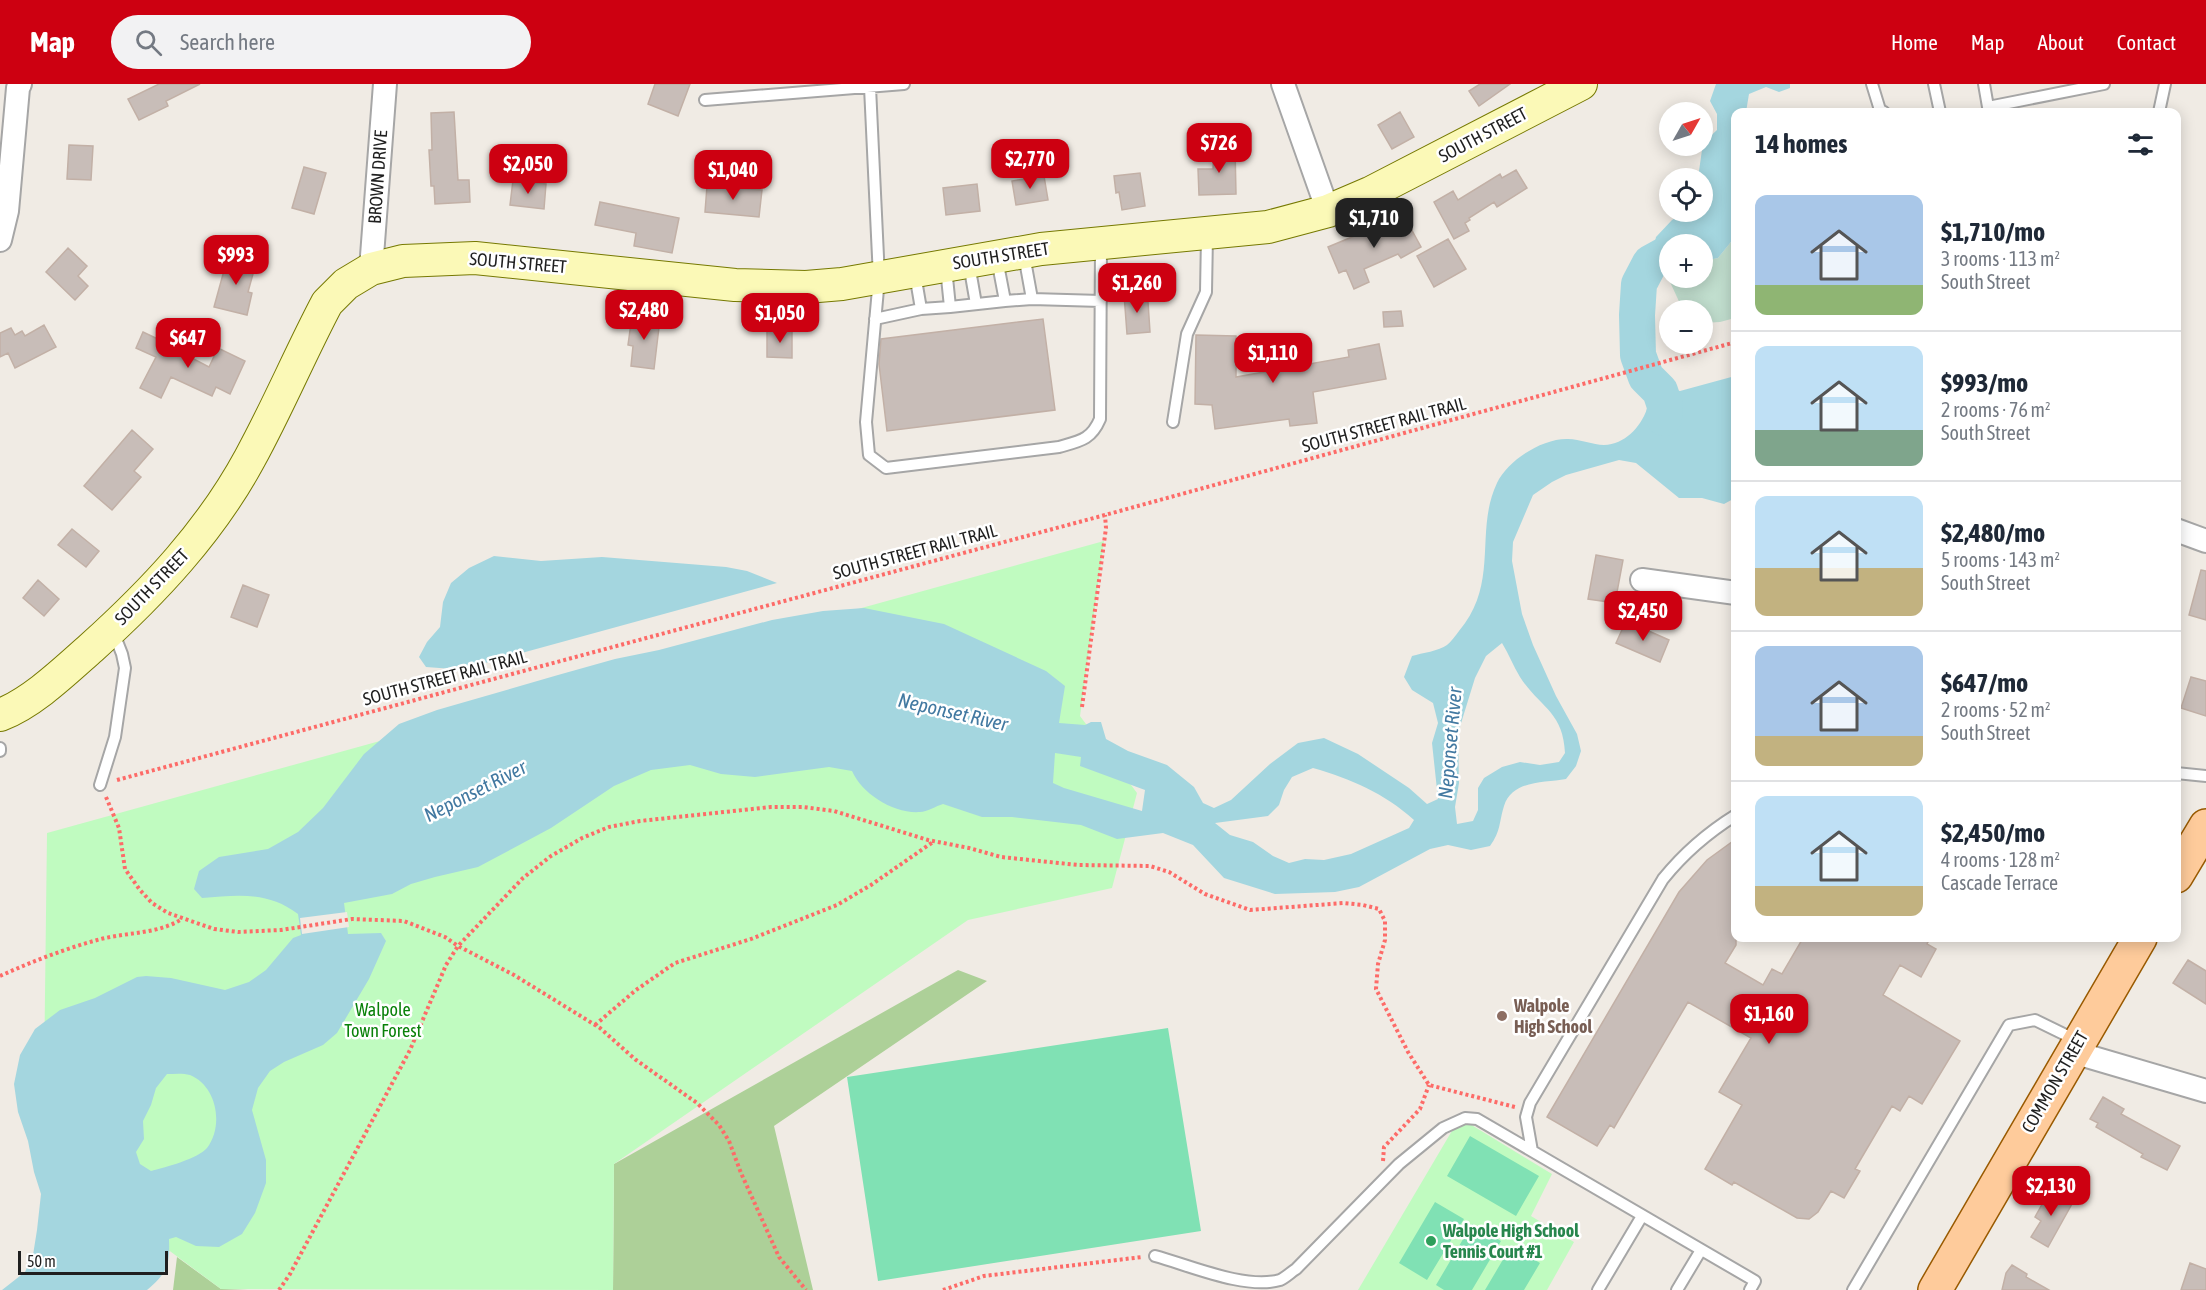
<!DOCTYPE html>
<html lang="en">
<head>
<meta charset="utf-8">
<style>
  body { margin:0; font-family:"Asap Condensed",sans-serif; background:#f2f2f3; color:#1f2937; height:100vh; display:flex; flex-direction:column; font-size:22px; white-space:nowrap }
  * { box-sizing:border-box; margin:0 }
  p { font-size:20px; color:#747a83 }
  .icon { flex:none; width:33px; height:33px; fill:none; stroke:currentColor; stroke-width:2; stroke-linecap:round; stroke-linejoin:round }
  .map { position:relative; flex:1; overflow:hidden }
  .sheet { position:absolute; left:1731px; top:24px; width:450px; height:834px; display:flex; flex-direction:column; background:#fff; border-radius:12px; box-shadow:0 3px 15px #0003 }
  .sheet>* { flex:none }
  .needle { width:39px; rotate:51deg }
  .controls { position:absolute; left:1659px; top:18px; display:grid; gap:12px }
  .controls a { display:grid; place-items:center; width:54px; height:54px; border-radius:50%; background:#fff; box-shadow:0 3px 15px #0003; font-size:30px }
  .scale { position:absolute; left:18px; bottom:15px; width:150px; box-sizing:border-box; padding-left:6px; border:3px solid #1f1f1f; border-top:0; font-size:16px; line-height:21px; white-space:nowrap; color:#1f1f1f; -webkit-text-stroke:4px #fff; paint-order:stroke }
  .price { position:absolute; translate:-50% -51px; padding:0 14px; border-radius:12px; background:#cd0011; color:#fff; font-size:20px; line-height:39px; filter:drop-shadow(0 2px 3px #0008) }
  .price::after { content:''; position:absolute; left:50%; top:36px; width:18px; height:14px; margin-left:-9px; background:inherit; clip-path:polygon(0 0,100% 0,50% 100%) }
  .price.selected { background:#222; color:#fff }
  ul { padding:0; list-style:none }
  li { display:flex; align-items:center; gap:18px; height:150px; padding:0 24px }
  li+li { border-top:2px solid #e0e1e3 }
  li span { display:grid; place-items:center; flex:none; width:168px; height:120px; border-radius:12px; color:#555 }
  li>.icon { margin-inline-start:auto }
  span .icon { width:72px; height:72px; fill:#fffc; stroke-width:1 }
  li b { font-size:26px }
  h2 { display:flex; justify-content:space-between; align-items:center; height:72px; padding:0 24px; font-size:26px }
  header { display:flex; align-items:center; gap:36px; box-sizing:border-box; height:84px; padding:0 30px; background:#cd0011; color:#fff }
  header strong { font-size:28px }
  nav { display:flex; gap:33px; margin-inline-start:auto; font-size:21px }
  .search { width:420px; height:54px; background:#f2f2f3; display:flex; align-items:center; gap:15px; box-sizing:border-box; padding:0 21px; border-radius:33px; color:#747a83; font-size:22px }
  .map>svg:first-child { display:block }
  .forest { fill:#add098 }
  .wetland { fill:#c1dece }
  .park { fill:#c0fbc0 }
  .pitch { fill:#80e1b4 }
  .water { fill:#a4d6df; fill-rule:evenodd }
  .pier { fill:#f0ebe4 }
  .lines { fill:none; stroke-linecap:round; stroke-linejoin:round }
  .river { stroke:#a4d6df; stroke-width:36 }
  .building { fill:#c8bdb8; stroke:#c2b0a6; stroke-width:1.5 }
  .lane-casing { stroke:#a6a6a6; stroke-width:14 }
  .street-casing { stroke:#a6a6a6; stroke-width:26 }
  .secondary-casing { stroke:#767902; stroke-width:34 }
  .primary-casing { stroke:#995a00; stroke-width:36 }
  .path { stroke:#fd6b68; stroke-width:4; stroke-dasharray:3 3; stroke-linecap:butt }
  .lane { stroke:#fff; stroke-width:10 }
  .street { stroke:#fff; stroke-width:22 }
  .secondary { stroke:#fbf9b7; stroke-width:32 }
  .primary { stroke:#fecb9b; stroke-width:33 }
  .education-dot { fill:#8d6e63; stroke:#fff; stroke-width:2 }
  .leisure-dot { fill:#2e9e5b; stroke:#fff; stroke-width:2 }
  .labels { text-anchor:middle; stroke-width:5; stroke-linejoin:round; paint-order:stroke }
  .street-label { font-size:18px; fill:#1f1f1f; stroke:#fff }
  .education-label { font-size:18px; font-weight:bold; fill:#785e54; stroke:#fff; text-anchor:start }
  .park-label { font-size:18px; fill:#098109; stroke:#fff }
  .leisure-label { font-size:18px; font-weight:bold; fill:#27864d; stroke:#fff; text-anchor:start }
  .water-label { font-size:20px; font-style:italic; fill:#4279a1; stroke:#fff }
</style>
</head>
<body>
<header>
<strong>Map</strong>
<div class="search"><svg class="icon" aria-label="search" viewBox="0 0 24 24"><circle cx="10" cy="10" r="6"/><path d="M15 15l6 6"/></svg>Search here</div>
<nav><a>Home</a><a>Map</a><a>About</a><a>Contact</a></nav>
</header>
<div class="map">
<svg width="2206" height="1206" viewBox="0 0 2206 1206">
  <rect width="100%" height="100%" fill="#f0ebe4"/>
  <path class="forest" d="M958,886L987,897L774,1042L813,1206H613L614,1080Z
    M177,1173L221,1205L248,1206H173Z"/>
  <path class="wetland" d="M1735,153V234L1720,238L1703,239L1702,226H1683L1670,198L1650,179H1669L1670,194H1702L1703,177L1718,174Z"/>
  <path class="park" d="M1104,457L1080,632L1137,709L1112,804L968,836L614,1080L613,1206L221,1205L43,1073L47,749Z
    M1465,1037L1552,1090L1531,1132L1574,1158L1547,1206H1358L1456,1040Z"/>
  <path class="pitch" d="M1168,944L1201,1147L878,1197L847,993Z
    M1470,1052L1539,1092L1516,1132L1447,1092Z
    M1435,1118L1464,1135L1427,1196L1399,1179Z
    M1472,1140L1501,1157L1472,1206H1444L1436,1201Z
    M1511,1162L1540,1179L1524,1206H1485Z"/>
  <path class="water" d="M1716,0H1790V4L1779,8L1766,3L1749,10L1746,28H1736L1735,153L1718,174L1703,177L1702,160H1670L1669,179H1650L1656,153L1672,136L1686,128H1702V94H1698L1703,59L1717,46V30L1710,17Z
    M1654,291L1663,303L1680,307L1735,292V414L1724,420L1702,414H1679L1636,379L1619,376L1566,391L1552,398L1533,411L1513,458L1512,477L1522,530L1533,561L1556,612L1577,650L1581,667L1576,682L1566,695C1544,699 1512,696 1504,722C1499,738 1501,747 1490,762L1471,766L1448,761L1430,765L1359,803L1335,808L1275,810L1224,794L1193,761L1163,749L1117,755L1081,741L1012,733H982L943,720C936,722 927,728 920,728C894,730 862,710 852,687L829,683L755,693L721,690L690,681L651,686L614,702L551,744L478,783L435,793L411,800L392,810L344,819L348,850L381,849L386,857L369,895L337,949L323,961L284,978L270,987L258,1004L252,1026L266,1076V1099L255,1129L242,1150L219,1163L196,1162L176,1153L169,1155C170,1182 167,1189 147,1206H2L25,1188L33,1171L37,1146L41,1110L34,1088L28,1057L18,1028L14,1000L20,971L35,945L60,926L95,914L137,893L146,892L171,894L225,906L249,898L266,886L293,854L301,851L298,830C268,807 238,811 202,814L194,805L199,787L219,773L268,765L298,748L323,724L364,670L399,640L437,626L558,591L615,575L659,566L772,536L823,527L864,524L944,540L1046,587L1065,602L1059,639L1085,641L1091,638H1101L1106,655L1128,667L1167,681L1194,703L1203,719L1214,724L1231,716L1270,680L1298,659L1324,654L1358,670L1409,704L1427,720L1438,715L1432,659L1438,639L1433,619L1412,606L1404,593L1412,572C1422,569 1439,567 1447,561C1451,558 1455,552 1459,547C1500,499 1474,447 1497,399C1508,376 1543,354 1568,355C1580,355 1593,361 1604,361C1625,360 1640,344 1647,325C1651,312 1639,306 1641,295ZM1502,559C1509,570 1513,582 1520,593C1540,624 1563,627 1565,669L1559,678L1540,681L1520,678L1502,683L1484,694L1478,704V726L1473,737L1457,740L1455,723L1459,699L1458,649L1475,594L1486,572ZM1055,669L1081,673L1080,682L1145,706L1142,727L1064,704L1053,699ZM1313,684C1351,695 1384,709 1414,736L1409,744L1351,770L1324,776L1305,775L1289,779L1273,772L1253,758L1230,751L1215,739L1268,732L1279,721L1284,706L1292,693ZM167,990C174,990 183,989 190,991C217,1002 224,1042 207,1064C199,1074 164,1084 151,1087L140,1080L136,1068L144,1055L143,1037L151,1021L156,1004Z
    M494,472L541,477L602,473L726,483L747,487L777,499L485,579L453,585L426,583L419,573L427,558L440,543L443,518L451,499L469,484Z"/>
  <path class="pier" d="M347,828L349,843L302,850L300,834Z"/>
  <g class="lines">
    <path class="river" d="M1664,334L1665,322L1660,307L1646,293L1638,271L1637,231L1639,200L1650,179L1670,168"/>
  </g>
  <path class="building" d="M159,0H200L166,17L168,22L139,36L128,15Z
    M655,0H690L678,32L648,20Z
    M1480,0H1510L1479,22L1469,7Z
    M454,28L458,96H469L470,118L435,120L434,102H431L429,66H432L431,29Z
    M1400,28L1414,53L1392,65L1378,41Z
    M69,61L93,62L91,96L67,95Z
    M1214,63H1235L1236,110L1199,111L1198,85H1213Z
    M304,83L326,89L314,130L292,124Z
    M1516,86L1527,104L1497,123L1494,118L1469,134L1470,136L1465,139L1469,147L1454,155L1434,118L1453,107L1458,116L1500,90L1502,94Z
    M1140,89L1145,122L1122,126L1119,108L1116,109L1114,92Z
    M1044,92L1048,116L1016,121L1012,97Z
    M513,96L546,100L544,125L510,121Z
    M977,100L980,127L946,131L943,104Z
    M707,102L762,106L759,133L705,128Z
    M600,118L679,134L672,169L634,162L636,149L595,141Z
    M1403,130L1421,163L1401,174L1398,170L1364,185L1369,198L1354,205L1346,186L1339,189L1328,163L1364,148L1365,150Z
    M1448,155L1466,185L1434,203L1417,172Z
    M68,164L87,182L78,192L88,202L75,216L46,188Z
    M228,172L256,179L248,208L252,209L247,231L214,223Z
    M1145,209V218H1148L1150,248L1127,250L1124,210Z
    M1401,227L1403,242L1384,243L1383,228Z
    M632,232L660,235L654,285L631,282L633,262L628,261Z
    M1043,235L1055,326L887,347L879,280L881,255Z
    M44,241L56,263L15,284L8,269L0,273V249L11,244L15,251L22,247L25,252Z
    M767,246H792V274L767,273Z
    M143,248L179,265L178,267L209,283L218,264L245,277L230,310L216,303L212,312L171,293L161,314L140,304L156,273L136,264Z
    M1196,251L1236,252V293L1349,273L1348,266L1379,260L1386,295L1313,308L1317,339L1290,342L1289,335L1215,345L1212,321L1195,320Z
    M132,346L153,365L134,387L141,393L112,426L84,402Z
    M72,445L99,467L86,483L58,461Z
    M1596,471L1623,476L1615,519L1588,515Z
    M2201,486L2206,487V536L2189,531Z
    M38,496L59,515L44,532L23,514Z
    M243,501L269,511L257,543L231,533Z
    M1626,537L1669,556L1660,578L1616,559Z
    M2191,593L2206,597V632L2181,624Z
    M1736,755V861L1725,879L1763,901L1772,885L1782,890L1803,854H1930L1927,860L1936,865L1921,893L1900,881L1883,911L1960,957L1922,1020L1909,1012L1900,1027L1892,1022L1855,1085L1860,1087L1844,1114L1831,1107L1818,1128L1809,1135L1797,1134L1734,1098L1732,1101L1705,1085L1742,1021L1719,1008L1751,954L1688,918L1614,1044L1610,1041L1597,1062L1547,1033L1679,808L1707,776Z
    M2188,876L2206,887V920L2173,899Z
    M2103,1013L2124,1025L2121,1030L2180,1062L2167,1086L2141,1073L2143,1070L2096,1043L2098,1039L2090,1035Z
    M2050,1106L2073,1118L2048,1163L2031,1153L2041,1137L2035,1133Z
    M2190,1179L2206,1185V1206H2181Z
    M2012,1181L2027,1190L2026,1193L2049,1206H2002L2006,1189Z"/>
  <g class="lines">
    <defs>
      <path id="lane" d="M1872,0L1880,26L1884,28
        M1934,0L1940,28
        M1984,0L1988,23L2104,0
        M870,3L879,194L866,338L869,371L886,384L1059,363C1080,357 1091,356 1100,335L1101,161
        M705,16L904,0
        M2159,28L2165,0
        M997,175L1005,217L1032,215L1024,171
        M969,180L976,220
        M946,184L950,223L1005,217
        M915,190L921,225L950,223
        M1032,215L1101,217
        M875,235L921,225
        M1173,338L1187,250L1206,208L1207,152
        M0,664V667
        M2176,689L2206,692
        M100,701L115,653L125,584L122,570L113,547
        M1532,1067L1526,1033L1530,1019L1663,795C1684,769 1707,749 1736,731
        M1155,1172C1189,1181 1245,1206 1280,1196C1285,1194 1291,1188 1296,1185L1399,1080L1443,1044L1465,1034L1477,1035L1755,1197L1750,1206
        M1598,1206L1642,1132
        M1677,1206L1701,1166
        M1853,1206L2009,941L2035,936L2076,956"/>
      <path id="street" d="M1283,0L1328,127
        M0,156L7,127L18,4L20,0
        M371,185L385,0
        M2176,446L2206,457
        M1642,496L1736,509
        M2073,968L2206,1007"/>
      <path id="secondary" d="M0,631C32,619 65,587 91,564C153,508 210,448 250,374C278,323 300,270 327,219L346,200L371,185L403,177L475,174L735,201L806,203L842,200L1041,165L1268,143L1328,127L1370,109L1581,0"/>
      <path id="primary" d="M2176,792L2206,742
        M1935,1206L2140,854"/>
    </defs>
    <use href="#lane" class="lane-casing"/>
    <use href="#street" class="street-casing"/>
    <use href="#secondary" class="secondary-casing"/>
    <use href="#primary" class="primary-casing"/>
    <path class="path" d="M1082,623L1106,444L1105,431
      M117,696L1105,431L1736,258
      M106,713L119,744L125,785L140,806L152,819L168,829L214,845L238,848L281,846L352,835L404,837L445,853L458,862L514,891L600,944L636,976L697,1019L719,1041L729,1057L741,1089L779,1173L806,1206
      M0,892C33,877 67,864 101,855C129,848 158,850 182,835
      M595,941L636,906L675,879L751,855L837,821L871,801L933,758
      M1383,1077L1384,1063L1420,1025L1429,1001
      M279,1206L290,1190L410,966L446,881L458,862L523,794L551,772L582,754L609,743L640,737L771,723H803L834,727L928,756L969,764L1001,773L1078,781L1150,782L1169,788L1205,810L1250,826L1344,819L1363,821L1379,825L1385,837V856L1378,880L1376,905L1408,968L1429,1001L1515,1023
      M943,1206L984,1192L1142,1173"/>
    <use href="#lane" class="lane"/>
    <use href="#street" class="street"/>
    <use href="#secondary" class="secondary"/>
    <use href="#primary" class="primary"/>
  </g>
  <circle class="education-dot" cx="1502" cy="932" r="6"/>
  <circle class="leisure-dot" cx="1431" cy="1157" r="6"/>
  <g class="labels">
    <g class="street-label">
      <text transform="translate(1483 51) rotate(-28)" y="6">SOUTH STREET</text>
      <text transform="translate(378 93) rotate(-86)" y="6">BROWN DRIVE</text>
      <text transform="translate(1001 172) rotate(-9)" y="6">SOUTH STREET</text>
      <text transform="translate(518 179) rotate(5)" y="6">SOUTH STREET</text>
      <text transform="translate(1384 341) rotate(-15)" y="6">SOUTH STREET RAIL TRAIL</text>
      <text transform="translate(915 468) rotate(-15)" y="6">SOUTH STREET RAIL TRAIL</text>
      <text transform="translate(152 503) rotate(-46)" y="6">SOUTH STREET</text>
      <text transform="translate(445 594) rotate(-15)" y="6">SOUTH STREET RAIL TRAIL</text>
      <text transform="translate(2055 998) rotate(-60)" y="6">COMMON STREET</text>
    </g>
    <g class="education-label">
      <text x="1514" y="928">Walpole<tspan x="1514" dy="21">High School</tspan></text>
    </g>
    <g class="park-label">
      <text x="383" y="932">Walpole<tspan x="383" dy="21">Town Forest</tspan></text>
    </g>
    <g class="leisure-label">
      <text x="1443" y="1153">Walpole High School<tspan x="1443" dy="21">Tennis Court #1</tspan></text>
    </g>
    <g class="water-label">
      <text transform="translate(953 628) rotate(13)" y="7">Neponset River</text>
      <text transform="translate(1450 659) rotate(-85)" y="7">Neponset River</text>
      <text transform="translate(475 707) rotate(-27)" y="7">Neponset River</text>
    </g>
  </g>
</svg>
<div class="controls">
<a><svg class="needle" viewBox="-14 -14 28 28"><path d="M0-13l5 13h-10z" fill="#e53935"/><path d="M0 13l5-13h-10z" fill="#747a83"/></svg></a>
<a><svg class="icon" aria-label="locate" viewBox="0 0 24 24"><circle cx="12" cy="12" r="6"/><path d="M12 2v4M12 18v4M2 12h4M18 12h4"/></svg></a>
<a>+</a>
<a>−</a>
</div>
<div class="scale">50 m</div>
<b class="price" style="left:1219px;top:90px">$726</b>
<b class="price" style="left:1030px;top:106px">$2,770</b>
<b class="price" style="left:528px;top:111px">$2,050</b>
<b class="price" style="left:733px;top:117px">$1,040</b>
<b class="price selected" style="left:1374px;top:165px">$1,710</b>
<b class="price" style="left:236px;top:202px">$993</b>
<b class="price" style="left:1137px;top:230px">$1,260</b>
<b class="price" style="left:644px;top:257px">$2,480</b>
<b class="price" style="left:780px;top:260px">$1,050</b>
<b class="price" style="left:188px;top:285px">$647</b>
<b class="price" style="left:1273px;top:300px">$1,110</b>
<b class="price" style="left:1643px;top:558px">$2,450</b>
<b class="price" style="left:1769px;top:961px">$1,160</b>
<b class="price" style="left:2051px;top:1133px">$2,130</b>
<section class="sheet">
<h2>14 homes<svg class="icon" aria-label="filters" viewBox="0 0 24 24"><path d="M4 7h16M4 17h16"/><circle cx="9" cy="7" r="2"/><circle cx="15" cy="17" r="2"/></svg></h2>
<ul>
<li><span style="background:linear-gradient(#a9c7e8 75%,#8fb573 0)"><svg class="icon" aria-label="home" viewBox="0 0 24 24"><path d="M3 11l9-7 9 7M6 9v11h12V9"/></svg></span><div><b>$1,710/mo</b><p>3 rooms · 113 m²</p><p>South Street</p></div></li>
<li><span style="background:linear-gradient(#bfe0f5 70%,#7fa58c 0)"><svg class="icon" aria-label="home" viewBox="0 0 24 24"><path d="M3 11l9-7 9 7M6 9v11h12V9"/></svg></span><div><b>$993/mo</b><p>2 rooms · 76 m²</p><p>South Street</p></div></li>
<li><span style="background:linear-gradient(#bfe0f5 60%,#c2b280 0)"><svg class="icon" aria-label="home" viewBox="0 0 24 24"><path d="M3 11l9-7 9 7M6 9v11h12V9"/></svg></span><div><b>$2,480/mo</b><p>5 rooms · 143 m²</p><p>South Street</p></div></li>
<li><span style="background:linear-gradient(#a9c7e8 75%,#c2b280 0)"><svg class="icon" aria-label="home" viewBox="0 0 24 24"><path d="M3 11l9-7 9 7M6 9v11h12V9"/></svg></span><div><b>$647/mo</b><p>2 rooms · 52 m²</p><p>South Street</p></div></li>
<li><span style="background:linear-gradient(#bfe0f5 75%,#c2b280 0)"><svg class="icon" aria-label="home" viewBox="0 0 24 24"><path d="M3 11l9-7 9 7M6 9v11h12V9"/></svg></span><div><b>$2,450/mo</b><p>4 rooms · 128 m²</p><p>Cascade Terrace</p></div></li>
</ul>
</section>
</div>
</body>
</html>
